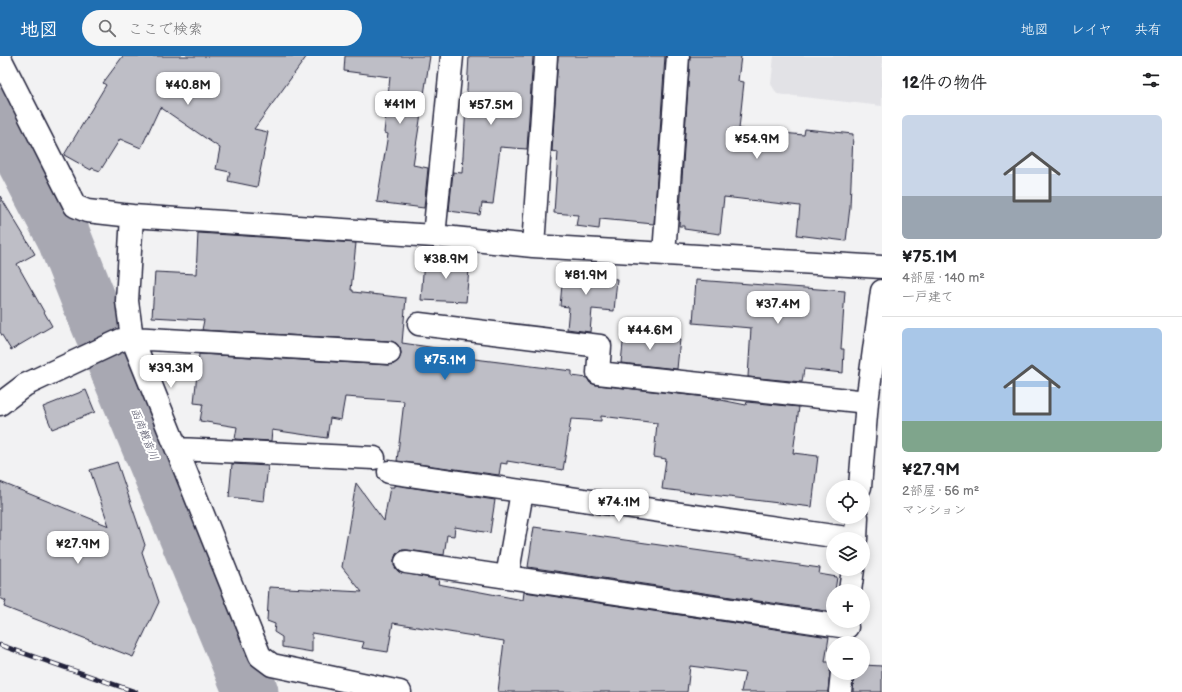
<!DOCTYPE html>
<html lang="ja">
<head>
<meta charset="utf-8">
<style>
  body { margin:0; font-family:"Balsamiq Sans","Klee One",sans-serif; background:#f6f6f6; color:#202124; height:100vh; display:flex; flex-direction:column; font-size:15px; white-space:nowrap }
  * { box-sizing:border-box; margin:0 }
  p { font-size:13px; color:#757577 }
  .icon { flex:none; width:22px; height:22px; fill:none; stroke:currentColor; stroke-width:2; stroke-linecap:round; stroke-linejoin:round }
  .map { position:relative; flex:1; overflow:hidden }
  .sheet { display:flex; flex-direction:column; background:#fff; width:300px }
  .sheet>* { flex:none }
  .fabs { position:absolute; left:826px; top:424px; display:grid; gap:8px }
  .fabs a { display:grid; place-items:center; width:44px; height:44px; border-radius:50%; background:#fff; box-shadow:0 2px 10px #0003; font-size:20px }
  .price { position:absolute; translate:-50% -34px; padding:0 9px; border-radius:8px; background:#fff; color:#222; font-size:13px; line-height:26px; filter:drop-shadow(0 1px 2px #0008) }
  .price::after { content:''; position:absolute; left:50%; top:24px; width:12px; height:9px; margin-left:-6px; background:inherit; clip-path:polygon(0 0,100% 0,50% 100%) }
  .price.current { background:#1f6fb2; color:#fff }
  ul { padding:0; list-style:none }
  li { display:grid; align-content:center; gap:8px; height:212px; padding:0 20px }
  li+li { border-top:1px solid #e0e0e0 }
  li span { display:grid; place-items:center; height:124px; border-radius:6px; color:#555 }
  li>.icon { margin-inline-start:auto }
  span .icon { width:72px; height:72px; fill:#fffc; stroke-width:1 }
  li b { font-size:17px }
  h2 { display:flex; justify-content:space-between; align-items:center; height:48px; padding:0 20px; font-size:17px }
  header { display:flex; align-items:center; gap:24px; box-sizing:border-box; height:56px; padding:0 20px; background:#1f6fb2; color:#fff }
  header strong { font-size:19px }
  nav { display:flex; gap:22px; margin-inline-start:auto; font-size:14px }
  .search { width:280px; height:36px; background:#f6f6f6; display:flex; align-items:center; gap:10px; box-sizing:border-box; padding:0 14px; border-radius:22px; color:#757577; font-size:15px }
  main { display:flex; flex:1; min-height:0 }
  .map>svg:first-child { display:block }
  .built { fill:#e2e2e6 }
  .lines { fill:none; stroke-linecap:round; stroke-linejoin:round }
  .river { stroke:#a8a8b2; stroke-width:55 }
  .building { fill:#bebec6; stroke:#22223b }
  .minor-casing { stroke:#22223b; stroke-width:25 }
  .minor { stroke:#fff; stroke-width:22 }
  .rail-casing { stroke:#22223b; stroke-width:4.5 }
  .rail { stroke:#fff; stroke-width:3; stroke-dasharray:9; stroke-linecap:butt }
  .labels { text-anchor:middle; stroke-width:4; stroke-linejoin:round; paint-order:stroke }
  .water-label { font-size:11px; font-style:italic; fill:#58586b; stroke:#fff }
</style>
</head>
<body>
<header>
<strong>地図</strong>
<div class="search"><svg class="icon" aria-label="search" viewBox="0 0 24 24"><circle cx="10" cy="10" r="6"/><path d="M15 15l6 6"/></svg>ここで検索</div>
<nav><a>地図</a><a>レイヤ</a><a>共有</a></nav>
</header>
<main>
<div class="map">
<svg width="882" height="636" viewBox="0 0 882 636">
  <rect width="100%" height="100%" fill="#f2f2f3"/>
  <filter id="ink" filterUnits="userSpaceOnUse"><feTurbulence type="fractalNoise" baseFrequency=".025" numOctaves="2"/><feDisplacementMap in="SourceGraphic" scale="8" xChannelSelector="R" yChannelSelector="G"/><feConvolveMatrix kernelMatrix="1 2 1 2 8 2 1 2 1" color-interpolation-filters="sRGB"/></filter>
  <g filter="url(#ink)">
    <path class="built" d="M774,0H882V50L777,38L771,28Z"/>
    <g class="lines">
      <path class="river" d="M0,59L63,179L91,250L251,636"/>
    </g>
    <path class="building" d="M123,0H307L254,73L268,76L257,131L228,125L230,116L216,113L220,92L160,51L141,92L120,83L100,115L92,112L91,114L64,99L106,29L103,27Z
      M345,0H430L413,109L428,112L424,152L377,146L388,78L384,77L390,21L344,15Z
      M469,0H533L527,93L500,91L493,148L482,147L480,159L449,155L453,116L462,117Z
      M558,0H665L654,168L600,163L599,173L576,170L578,159L554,157L558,96L552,95Z
      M690,0H741L738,25L744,26L739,73L804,79L805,73L853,78L850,151L846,185L797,179L800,150L724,141L720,178L684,173V170H679Z
      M0,140L35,198L17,208L52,270L11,294L0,276Z
      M198,177L356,187L351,234H353V236L406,242L402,287L443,293L442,299L572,315V320L587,322L590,327L597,329L706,341L746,349L747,346L799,351L793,397L818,400L812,451L662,433L666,403L654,401L657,367L601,360V365L571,363L563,414L507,405V408L501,407L499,419L397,405L404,345L345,341L341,364L330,362L327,382L272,374L271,385L235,383L237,371L200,365L203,348L194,347L199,298L388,309L394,308L399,304L401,297L400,292L396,287L390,285L202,274L204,264L152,261L155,216L196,218Z
      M442,201L470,203L466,246L421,244L424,204L441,205Z
      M573,209L596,210L595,221L617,223L614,255L592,253L590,276L567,273L569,251L560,250L563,218L572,219Z
      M696,224L845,235L841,293H844L843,317L804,313L802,326L748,321L751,272L693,267Z
      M624,277L680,283L677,313L621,307Z
      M86,334L95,356L52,373L43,351Z
      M117,406L145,489L142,496L159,546L133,601L4,551L6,545L0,542V426L109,470L90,414Z
      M232,408L268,410L264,445L229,441Z
      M356,427L384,465L390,431H394V429L495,444L490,477L455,471L454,480L447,479L444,499L408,494H402L396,498L394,504V510L399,516L439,524L438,528L523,544L524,536L829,581L825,606H833V609L830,616L828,636H741L745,617L690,610L687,636H498L504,585L393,567L388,596L362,592L364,586L312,577V596L282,591V581L274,576L275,568L267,565L269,531L362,536L342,511Z
      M534,471L820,512L819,518L837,521L835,535H833V556L528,511Z
      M863,609L882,610V636H853L854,617H863Z"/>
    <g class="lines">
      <defs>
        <path id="minor" d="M0,2L75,150L87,155L132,160L127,245L132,282L260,600L272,609L400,636
          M132,160L434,180L533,190L882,211
          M434,180L452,0
          M533,190L546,0
          M664,198L678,0
          M419,268L600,290L598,317L867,346
          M0,348L25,329L121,284L132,282L389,297
          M177,393L374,402
          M389,416L854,483
          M860,431L867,346L882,235
          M856,483L857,461
          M406,506L847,571
          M507,521L522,436
          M850,535L853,513
          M840,636L842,617"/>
      </defs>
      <use href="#minor" class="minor-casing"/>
      <use href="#minor" class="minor"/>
      <defs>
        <path id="rail" d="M0,589L136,636"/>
      </defs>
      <use href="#rail" class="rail-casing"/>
      <use href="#rail" class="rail"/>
    </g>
  </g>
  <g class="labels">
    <g class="water-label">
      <text transform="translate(145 378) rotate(68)" y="4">函南観音川</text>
    </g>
  </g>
</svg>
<div class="fabs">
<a><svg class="icon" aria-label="locate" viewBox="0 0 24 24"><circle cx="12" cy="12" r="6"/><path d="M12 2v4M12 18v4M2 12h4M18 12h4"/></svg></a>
<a><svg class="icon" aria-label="layers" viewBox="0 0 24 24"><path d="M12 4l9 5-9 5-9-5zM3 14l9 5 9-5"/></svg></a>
<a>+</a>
<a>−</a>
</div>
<b class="price" style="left:188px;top:50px">¥40.8M</b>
<b class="price" style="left:400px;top:69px">¥41M</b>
<b class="price" style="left:491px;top:70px">¥57.5M</b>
<b class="price" style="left:757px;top:104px">¥54.9M</b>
<b class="price" style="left:446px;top:224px">¥38.9M</b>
<b class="price" style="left:586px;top:240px">¥81.9M</b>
<b class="price" style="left:778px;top:269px">¥37.4M</b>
<b class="price" style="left:650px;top:295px">¥44.6M</b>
<b class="price current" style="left:445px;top:325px">¥75.1M</b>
<b class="price" style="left:171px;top:333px">¥39.3M</b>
<b class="price" style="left:619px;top:467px">¥74.1M</b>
<b class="price" style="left:78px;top:509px">¥27.9M</b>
</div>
<section class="sheet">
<h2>12件の物件<svg class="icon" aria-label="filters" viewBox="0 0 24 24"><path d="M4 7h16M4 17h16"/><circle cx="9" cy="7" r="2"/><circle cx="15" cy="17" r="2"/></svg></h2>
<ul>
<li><span style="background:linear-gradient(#c9d6e8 65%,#9aa5b1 0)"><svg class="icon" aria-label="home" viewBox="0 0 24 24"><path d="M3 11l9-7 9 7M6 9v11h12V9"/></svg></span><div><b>¥75.1M</b><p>4部屋 · 140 m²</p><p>一戸建て</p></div></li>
<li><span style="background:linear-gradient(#a9c7e8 75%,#7fa58c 0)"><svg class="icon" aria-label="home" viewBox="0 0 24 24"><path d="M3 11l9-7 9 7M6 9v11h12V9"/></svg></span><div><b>¥27.9M</b><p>2部屋 · 56 m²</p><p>マンション</p></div></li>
</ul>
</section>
</main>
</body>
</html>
